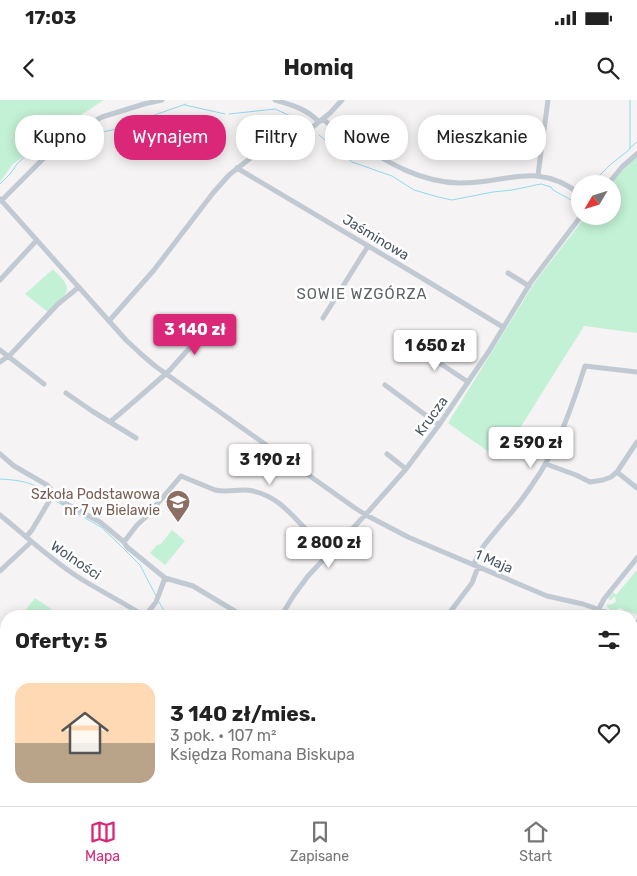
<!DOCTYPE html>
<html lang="pl">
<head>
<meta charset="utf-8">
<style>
  body { margin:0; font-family:Rubik,sans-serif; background:#f6f6f6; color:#222; height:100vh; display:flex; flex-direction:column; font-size:19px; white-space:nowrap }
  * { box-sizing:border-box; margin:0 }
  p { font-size:16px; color:#767676 }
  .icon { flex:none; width:28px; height:28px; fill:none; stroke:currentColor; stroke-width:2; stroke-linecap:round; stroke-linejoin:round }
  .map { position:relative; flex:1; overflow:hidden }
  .panel { position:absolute; left:0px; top:510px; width:638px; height:196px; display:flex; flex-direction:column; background:#fff; border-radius:20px 20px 0 0; box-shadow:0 2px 12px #0003 }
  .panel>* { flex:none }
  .guide { position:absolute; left:15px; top:15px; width:608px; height:45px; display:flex; gap:10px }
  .needle { width:32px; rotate:232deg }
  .controls { position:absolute; left:571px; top:75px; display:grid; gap:10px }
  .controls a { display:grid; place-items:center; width:50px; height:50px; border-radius:50%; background:#fff; box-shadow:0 2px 12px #0003; font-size:25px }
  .price { position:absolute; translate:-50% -42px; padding:0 11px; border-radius:5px; background:#fff; color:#222; font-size:16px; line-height:32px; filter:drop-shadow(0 1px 2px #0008) }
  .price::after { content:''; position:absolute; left:50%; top:30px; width:15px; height:11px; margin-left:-8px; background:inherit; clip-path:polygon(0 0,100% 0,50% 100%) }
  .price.current { background:#db2777; color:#fff }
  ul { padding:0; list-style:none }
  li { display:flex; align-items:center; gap:15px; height:125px; padding:0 15px }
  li+li { border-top:1px solid #e0e0e0 }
  li span { display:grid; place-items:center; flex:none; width:140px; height:100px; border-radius:15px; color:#555 }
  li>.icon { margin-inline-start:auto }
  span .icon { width:60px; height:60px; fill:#fffc; stroke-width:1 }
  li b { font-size:21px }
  h2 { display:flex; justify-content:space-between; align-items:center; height:60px; padding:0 15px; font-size:21px }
  .chip { padding:0 18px; border-radius:20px; background:#fff; box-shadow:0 2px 12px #0003; font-size:18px; line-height:45px }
  .chip.current { background:#db2777; color:#fff }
  .status { display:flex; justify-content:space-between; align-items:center; height:35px; padding:0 25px; background:#fff; direction:ltr }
  .status svg { height:14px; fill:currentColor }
  header { display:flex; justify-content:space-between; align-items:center; height:65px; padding:0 15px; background:#fff; font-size:22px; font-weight:700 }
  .tabs { display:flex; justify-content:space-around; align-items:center; height:70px; border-top:1px solid #e0e0e0; background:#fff; font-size:14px; color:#767676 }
  .tabs a { display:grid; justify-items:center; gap:2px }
  .tabs .current { color:#db2777 }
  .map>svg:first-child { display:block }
  .green { fill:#c3f1d5 }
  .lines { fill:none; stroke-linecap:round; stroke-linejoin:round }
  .stream { stroke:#90daee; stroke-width:1 }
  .minor { stroke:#c1cad2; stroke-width:5 }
  .rail { stroke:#b5b8bd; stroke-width:1 }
  .labels { text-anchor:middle; stroke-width:5; stroke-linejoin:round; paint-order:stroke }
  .street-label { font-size:14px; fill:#4a5661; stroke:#fff }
  .education-label { font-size:14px; fill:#785e54; stroke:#fff; text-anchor:end }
  .neighbourhood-label { font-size:15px; letter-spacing:1px; fill:#5f6368; stroke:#fff }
</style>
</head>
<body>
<div class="status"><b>17:03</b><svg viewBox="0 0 49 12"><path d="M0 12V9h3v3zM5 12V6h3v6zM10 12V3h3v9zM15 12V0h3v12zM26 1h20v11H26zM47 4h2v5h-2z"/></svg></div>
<header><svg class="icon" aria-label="back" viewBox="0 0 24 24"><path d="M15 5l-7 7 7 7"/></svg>Homiq<svg class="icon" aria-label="search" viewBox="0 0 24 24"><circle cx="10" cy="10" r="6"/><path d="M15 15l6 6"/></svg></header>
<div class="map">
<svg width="637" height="706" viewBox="0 0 637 706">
  <rect width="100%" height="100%" fill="#f5f3f3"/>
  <path class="green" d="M0,0H104L50,35L38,39L30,51L12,65L0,82Z
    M637,57V233L584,226L500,360L448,323L535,182L586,116H612V84H611L619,73Z
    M53,169C59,176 70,183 66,193L48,212L25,194Z
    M172,430L185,441L165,465L150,453L158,444L160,445Z
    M637,470V515L619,508L616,512H613V511C609,509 607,508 607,504L610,505L616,502L615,496L611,500L608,499L613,492L616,495Z
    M35,498L57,513L55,516H32L24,512Z
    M0,625L6,628V700H51L49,706H0Z
    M214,700H255L267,706H211Z"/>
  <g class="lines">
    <path class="stream" d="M185,5L225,14
      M229,14L275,9L304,22
      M319,35L352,62L392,76L414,90L438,97L452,100L493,92L512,90L541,84L551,87L553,90L573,101L580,108
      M63,48L65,49L74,45L92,34L112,30L186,4
      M630,48L637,42
      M0,84L10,74L17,64L30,52L38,41L41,40L44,42
      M591,84L610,65L630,49V0
      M0,379C18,380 36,382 49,395
      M53,399L59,403L101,427L118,443L140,465L156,496
      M159,502L167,516
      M631,641H637"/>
    <path class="minor" d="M275,0C292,5 307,9 319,22
      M323,19C333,29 346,36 357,43C389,63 420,82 459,83C507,84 536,60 580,94
      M237,68L417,175L503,227
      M538,75L548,0
      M608,84L622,67L637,54
      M0,99L126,240L141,254L155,266L355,408L366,415L408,437L547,496L583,504L617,516
      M1,101L54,48L71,34L102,17L144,4L162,0
      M508,173L529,186
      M0,180L37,140
      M323,218L368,146
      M109,221L154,170L213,93L229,75L248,60L259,53L291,39L309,30L330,13L342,0
      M414,246L468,282
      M0,250L44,284
      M0,262L11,254L58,204L79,187
      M385,285L439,325
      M66,293L92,311L136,338
      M110,322L130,305L169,271L202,234
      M0,354L14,366L47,385L63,402L100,422L124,442L127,447L132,451L165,478L193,486L243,516
      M387,354L406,369
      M546,364L576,375L590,382L603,380L611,377L617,372L637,342
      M617,372L637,388
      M0,415C26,436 50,459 78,477C100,491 123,502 144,516
      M26,437L32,430L54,393
      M124,442L137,425L146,417L181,376L215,390C228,393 240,388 253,391C279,397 290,414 308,431C316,438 324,445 332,451
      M474,465C479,448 493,435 504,421C514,410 524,397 532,385C557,350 572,307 585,266L637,272
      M0,471L31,442
      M145,516L156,502L165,478
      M281,516L294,495L308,476L368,412L406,369L439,325L489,251L531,182L581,116
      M447,516L472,483L478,467
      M595,516L604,499L637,458
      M631,521L637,523
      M0,538L6,540
      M631,659H637
      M341,700L354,706"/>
    <path class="rail" d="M0,612L6,616
      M159,700L169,706"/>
  </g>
  <defs>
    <symbol id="school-pin" viewBox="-11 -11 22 30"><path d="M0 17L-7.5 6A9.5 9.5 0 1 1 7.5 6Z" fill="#8d6e63" stroke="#fff"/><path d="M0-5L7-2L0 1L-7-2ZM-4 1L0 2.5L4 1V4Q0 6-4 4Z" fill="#fff"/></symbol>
  </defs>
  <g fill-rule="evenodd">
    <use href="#school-pin" x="164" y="388" width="28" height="38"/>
  </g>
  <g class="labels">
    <g class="street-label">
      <text transform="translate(376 137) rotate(31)" y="5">Jaśminowa</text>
      <text transform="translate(431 316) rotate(-54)" y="5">Krucza</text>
      <text transform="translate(76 460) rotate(34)" y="5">Wolności</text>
      <text transform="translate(494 461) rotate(23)" y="5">1 Maja</text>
    </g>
    <g class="education-label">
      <text x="160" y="399">Szkoła Podstawowa<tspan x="160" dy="16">nr 7 w Bielawie</tspan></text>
    </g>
    <g class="neighbourhood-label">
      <text x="362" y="199">SOWIE WZGÓRZA</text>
    </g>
  </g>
</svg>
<div class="controls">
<a><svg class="needle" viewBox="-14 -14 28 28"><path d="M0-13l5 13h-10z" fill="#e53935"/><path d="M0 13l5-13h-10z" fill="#767676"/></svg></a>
</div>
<b class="price current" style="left:195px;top:256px">3 140 zł</b>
<b class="price" style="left:435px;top:272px">1 650 zł</b>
<b class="price" style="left:531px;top:369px">2 590 zł</b>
<b class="price" style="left:270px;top:386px">3 190 zł</b>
<b class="price" style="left:329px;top:469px">2 800 zł</b>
<div class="guide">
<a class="chip">Kupno</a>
<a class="chip current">Wynajem</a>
<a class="chip">Filtry</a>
<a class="chip">Nowe</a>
<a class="chip">Mieszkanie</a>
</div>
<section class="panel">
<h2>Oferty: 5<svg class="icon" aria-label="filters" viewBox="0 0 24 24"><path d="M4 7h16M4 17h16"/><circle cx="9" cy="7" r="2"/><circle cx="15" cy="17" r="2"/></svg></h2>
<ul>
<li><span style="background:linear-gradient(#ffd9b3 60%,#b9a48a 0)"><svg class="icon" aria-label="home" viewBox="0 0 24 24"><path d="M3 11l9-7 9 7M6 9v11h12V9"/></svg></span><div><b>3 140 zł/mies.</b><p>3 pok. · 107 m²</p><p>Księdza Romana Biskupa</p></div><svg class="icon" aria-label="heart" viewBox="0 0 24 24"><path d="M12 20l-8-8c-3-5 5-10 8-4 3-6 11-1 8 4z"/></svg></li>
</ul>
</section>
</div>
<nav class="tabs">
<a class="current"><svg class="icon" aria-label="map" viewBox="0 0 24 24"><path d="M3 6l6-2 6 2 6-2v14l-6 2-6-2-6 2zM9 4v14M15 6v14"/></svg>Mapa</a>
<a><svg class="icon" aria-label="saved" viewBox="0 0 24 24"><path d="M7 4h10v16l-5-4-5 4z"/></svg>Zapisane</a>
<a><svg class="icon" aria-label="home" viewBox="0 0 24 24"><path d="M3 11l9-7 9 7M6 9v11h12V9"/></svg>Start</a>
</nav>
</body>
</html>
